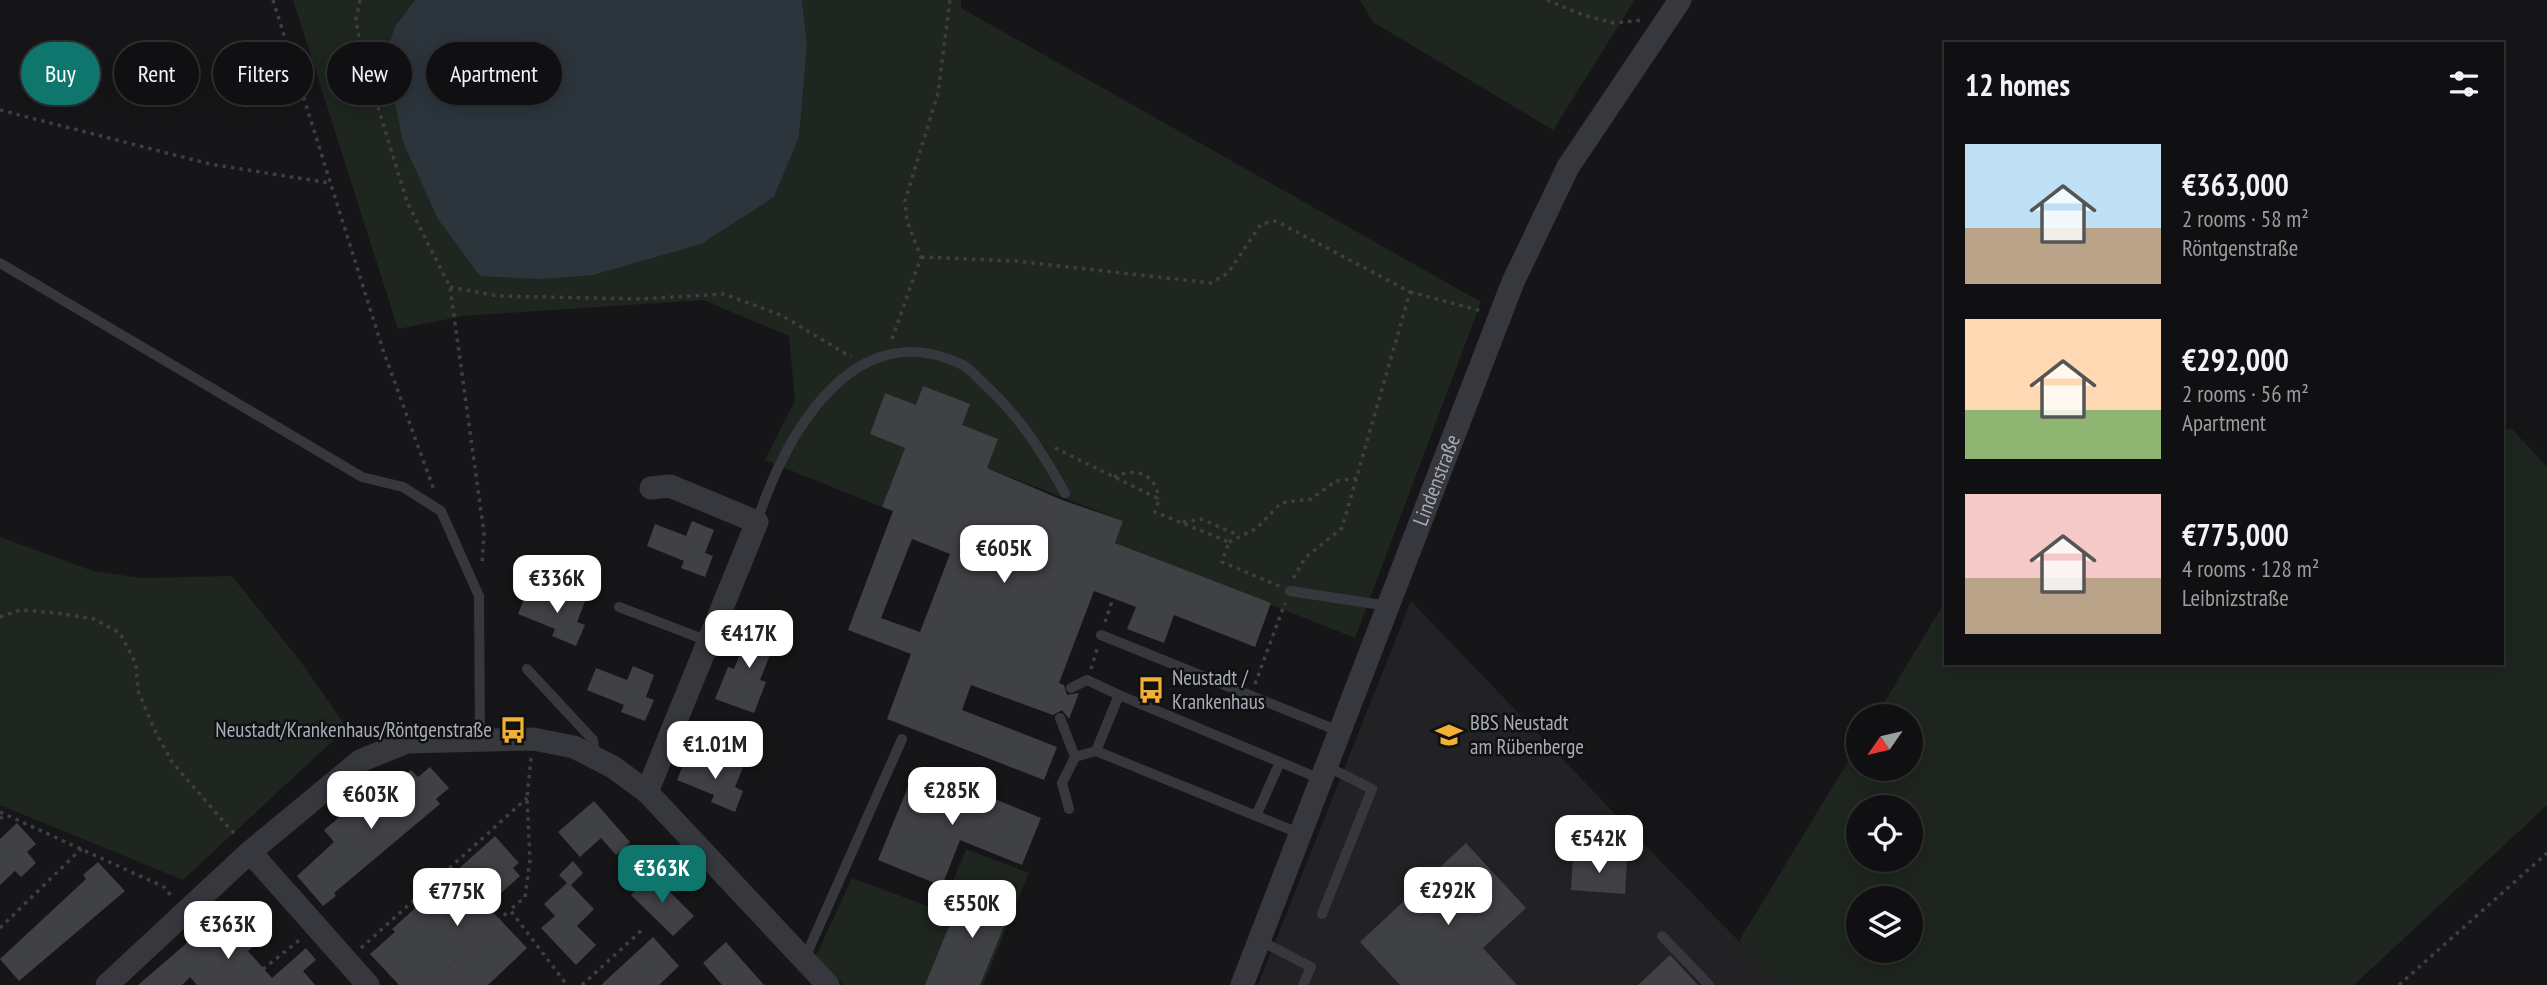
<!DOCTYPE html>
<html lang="en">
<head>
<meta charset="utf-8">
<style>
  body { margin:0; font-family:"PT Sans Narrow",sans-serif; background:#19191b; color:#f1f3f6; height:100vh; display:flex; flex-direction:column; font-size:26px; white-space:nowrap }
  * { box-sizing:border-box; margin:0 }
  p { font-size:23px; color:#9c9d9f }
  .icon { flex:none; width:38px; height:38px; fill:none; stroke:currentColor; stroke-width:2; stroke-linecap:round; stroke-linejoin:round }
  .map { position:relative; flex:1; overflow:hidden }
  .details { position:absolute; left:1944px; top:42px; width:560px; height:623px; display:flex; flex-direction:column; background:#101012; border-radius:0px; box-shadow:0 4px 18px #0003,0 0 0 2px #303032 }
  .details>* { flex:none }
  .hud { position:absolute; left:21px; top:42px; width:665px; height:63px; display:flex; gap:14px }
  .needle { width:46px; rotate:236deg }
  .controls { position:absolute; left:1846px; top:704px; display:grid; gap:14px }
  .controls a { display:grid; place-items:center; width:77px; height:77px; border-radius:50%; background:#101012; box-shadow:0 4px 18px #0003,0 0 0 2px #303032; font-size:35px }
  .price { position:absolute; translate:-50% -60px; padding:0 16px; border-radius:14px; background:#fff; color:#222; font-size:23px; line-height:46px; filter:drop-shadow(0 2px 4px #0008) }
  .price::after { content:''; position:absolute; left:50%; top:42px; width:21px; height:16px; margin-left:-10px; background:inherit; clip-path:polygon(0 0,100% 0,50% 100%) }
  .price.on { background:#0f766e; color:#fff }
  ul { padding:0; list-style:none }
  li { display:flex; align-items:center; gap:21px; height:175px; padding:0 21px }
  li span { display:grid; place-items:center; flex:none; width:196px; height:140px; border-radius:0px; color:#555 }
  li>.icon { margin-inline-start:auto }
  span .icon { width:84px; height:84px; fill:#fffc; stroke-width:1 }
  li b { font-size:30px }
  h2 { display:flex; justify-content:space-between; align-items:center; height:84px; padding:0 21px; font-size:30px }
  .pill { padding:0 24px; border-radius:32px; background:#101012; box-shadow:0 4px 18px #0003,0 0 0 2px #303032; font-size:24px; line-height:63px }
  .pill.on { background:#0f766e; color:#fff }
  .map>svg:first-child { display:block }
  .built { fill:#222225 }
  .green { fill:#1e261f; fill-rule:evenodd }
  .water { fill:#2c353c }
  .building { fill:#404145; fill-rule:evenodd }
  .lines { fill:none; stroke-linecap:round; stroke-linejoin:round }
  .path { stroke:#3d3f44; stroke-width:3.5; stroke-dasharray:3.5 5; stroke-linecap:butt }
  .lane { stroke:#37383d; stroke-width:10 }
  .street { stroke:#37383d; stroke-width:23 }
  .labels { text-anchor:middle; stroke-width:5; stroke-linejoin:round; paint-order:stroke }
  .street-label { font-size:21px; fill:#a8adb8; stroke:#111113 }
  .poi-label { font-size:21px; fill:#a8adb8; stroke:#111113; text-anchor:start }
</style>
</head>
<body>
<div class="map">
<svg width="2547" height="985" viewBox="0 0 2547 985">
  <rect width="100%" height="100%" fill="#161618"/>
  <path class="built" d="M1411,601L1669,870L1782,985H1258Z"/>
  <path class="green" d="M293,0H415L396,25L774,197L799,137L807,46L802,0H961V8L1481,302L1355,638L1115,543L1123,521L987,468L962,425L885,393L870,434L905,448L882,507L765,460L795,401L789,336L703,300L463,316L398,329Z
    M1360,0H1632L1634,1L1553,130L1373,22Z
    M2511,428L2547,467V805L2354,985H1782L1739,941L1858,745V768H1911V716H1876L1946,600V663H2502V432ZM1858,807H1911V859H1858ZM1858,898H1911V950H1858Z
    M0,537L93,571L141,578L232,576L301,662L344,724L338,736L183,880L0,805Z
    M966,849L1029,873L983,985H843L816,956L852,878L941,911Z"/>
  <path class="water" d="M415,0H802L807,46L799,137L774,197L701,244L593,275L541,279L480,276L438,219L403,142L385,54L396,25Z"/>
  <path class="building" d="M923,386L970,404L962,425L998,439L987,468L1062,500L1123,521L1115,543L1271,603L1255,647L1174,615L1164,643L1127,629L1136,607L1094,591L1059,683L1064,685L1067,695L1079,693L1069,719L1062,710L1053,715L971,685L962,710L1057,747L1044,780L887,719L911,654L848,630L893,511L882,507L905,448L870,434L885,393L916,405ZM912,539L950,554L920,632L881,618Z
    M692,521L714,530L705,553L713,556L705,577L681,568L684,561L647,546L655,524L686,536Z
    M564,590L586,599L577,622L585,625L576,646L552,636L555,629L518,614L527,592L558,604Z
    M753,621L779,632L760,680L766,682L754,713L715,699L728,667L734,669Z
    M633,666L654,675L646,697L654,700L645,721L621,712L624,705L587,690L596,668L627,680Z
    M722,756L744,765L735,787L743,791L735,812L711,802L714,795L677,780L686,758L717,770Z
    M430,767L449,788L436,799L440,804L334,893L336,896L323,906L297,876L334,842L324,830L380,783L387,791L411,770L418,777Z
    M916,767L1041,818L1022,865L960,840L942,886L878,860Z
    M594,801L630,842L616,855L601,838L580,857L558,832Z
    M17,823L36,844L27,852L36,863L21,877L15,871L0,885V839Z
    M495,836L519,863L513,868L520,876L487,906L527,948L488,985H399L370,954L395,932L392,929Z
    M1466,843L1526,908L1483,948L1517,985H1400L1360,942Z
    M1573,856L1627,861L1625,894L1571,890Z
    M573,861L583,873L571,885L594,909L577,926L596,945L576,965L541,928L555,916L544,904L567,883L559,875Z
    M98,862L125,891L19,981L0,959L86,879L83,875Z
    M652,874L694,916L673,936L631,895Z
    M978,883L1015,899L980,985H925L952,919L962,923Z
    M245,912L266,935L248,951L272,978L306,948L316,960L303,971L315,985H197L190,977L182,985H138L202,930L212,941Z
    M653,937L679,966L659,985H601Z
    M726,942L764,985H722L703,963Z
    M1670,955L1698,985H1638Z"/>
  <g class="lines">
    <path class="path" d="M273,0L383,350L434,490
      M360,0L356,20L362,55L407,202L450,287L484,533L482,566
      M1547,0L1583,15L1614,23L1643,20
      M0,110L210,164L330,183
      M921,257L1015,261L1211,283L1228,273L1261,224L1276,221L1410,292L1342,528L1305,558L1293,579
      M450,287L498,296L639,299L724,294L781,315L851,357
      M1410,292L1482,311
      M892,339L921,257L907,221L905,201L938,93L950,0
      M1055,448L1159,499L1155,512L1229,542L1222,562L1279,586
      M1114,477C1136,467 1155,473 1159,499
      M1183,522L1201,519L1238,535
      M1229,542L1257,528L1281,503L1311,499L1336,481L1358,478
      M0,617L20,610L57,613L94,619L120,633L136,664L138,691L156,733L172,762L237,837
      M1105,622L1113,598
      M1091,669L1097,649
      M1255,684L1285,603
      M531,758L527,798L530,860L525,897L510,910L567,985
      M0,812L164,887L172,897
      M0,819L5,814
      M0,928L82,848
      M361,948L527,798
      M243,985L302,938
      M429,985L510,910
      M582,985L642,930
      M2399,985L2547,853"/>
    <path class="lane" d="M0,263L362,477L403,487L441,511L479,596L480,738
      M757,522C784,436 854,311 963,365C970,369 977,377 983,383C1019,415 1042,452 1065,493
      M1290,591L1388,606
      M619,607L708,641
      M1101,635L1341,732
      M527,669L593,740L595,756
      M1071,688L1087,680L1119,695
      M1060,718L1075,757
      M1069,809L1062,783L1075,757L1096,751
      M1256,816L1280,762
      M1301,834L1096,751L1119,695L1323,780
      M1322,914L1372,789L1328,767
      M1662,936L1709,985
      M1259,940L1311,967L1303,985
      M804,960L902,739"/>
    <g class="street">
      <path d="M647,792L757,522L670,486L651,488"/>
      <path d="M250,852L368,985"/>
      <path d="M107,985L250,852L360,761L407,742L533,739L574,747L613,767L647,792L828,985"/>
      <path id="s1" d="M1242,985L1513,282L1568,167L1680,0"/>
    </g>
  </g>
  <defs>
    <symbol id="bus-bare" viewBox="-9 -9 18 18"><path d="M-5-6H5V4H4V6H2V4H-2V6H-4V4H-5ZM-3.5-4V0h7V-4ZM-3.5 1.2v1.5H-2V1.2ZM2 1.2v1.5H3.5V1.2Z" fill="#f2b134" stroke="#111113" stroke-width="2.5" paint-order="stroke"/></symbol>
    <symbol id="school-bare" viewBox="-9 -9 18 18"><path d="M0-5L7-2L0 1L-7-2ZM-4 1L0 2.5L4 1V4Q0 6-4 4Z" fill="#f2b134" stroke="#111113" stroke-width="2.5" paint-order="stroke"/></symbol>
  </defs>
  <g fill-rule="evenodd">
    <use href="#bus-bare" x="1132" y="671" width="38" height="38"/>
    <use href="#bus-bare" x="494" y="711" width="38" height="38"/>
    <use href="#school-bare" x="1430" y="716" width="38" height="38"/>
  </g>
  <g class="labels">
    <g class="street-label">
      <text dy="7" stroke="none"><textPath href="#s1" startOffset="541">Lindenstraße</textPath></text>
    </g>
    <g class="poi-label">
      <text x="1172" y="685">Neustadt /<tspan x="1172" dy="24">Krankenhaus</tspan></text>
      <text x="1470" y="730">BBS Neustadt<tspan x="1470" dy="24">am Rübenberge</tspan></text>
      <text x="492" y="737" text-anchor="end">Neustadt/Krankenhaus/Röntgenstraße</text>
    </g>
  </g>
</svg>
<div class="controls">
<a><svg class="needle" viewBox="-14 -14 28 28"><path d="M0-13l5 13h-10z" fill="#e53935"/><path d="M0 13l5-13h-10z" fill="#9c9d9f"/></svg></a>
<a><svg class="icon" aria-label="locate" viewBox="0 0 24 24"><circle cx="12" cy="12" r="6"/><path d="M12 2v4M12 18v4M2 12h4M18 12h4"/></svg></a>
<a><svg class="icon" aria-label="layers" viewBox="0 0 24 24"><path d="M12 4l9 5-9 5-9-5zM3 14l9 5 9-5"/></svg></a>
</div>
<b class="price" style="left:1004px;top:585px">€605K</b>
<b class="price" style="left:557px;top:615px">€336K</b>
<b class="price" style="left:749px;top:670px">€417K</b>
<b class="price" style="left:715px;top:781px">€1.01M</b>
<b class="price" style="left:952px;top:827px">€285K</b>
<b class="price" style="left:371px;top:831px">€603K</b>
<b class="price" style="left:1599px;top:875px">€542K</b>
<b class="price on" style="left:662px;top:905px">€363K</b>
<b class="price" style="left:1448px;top:927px">€292K</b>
<b class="price" style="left:457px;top:928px">€775K</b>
<b class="price" style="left:972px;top:940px">€550K</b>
<b class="price" style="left:228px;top:961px">€363K</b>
<div class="hud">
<a class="pill on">Buy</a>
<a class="pill">Rent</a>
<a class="pill">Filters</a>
<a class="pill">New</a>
<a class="pill">Apartment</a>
</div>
<section class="details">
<h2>12 homes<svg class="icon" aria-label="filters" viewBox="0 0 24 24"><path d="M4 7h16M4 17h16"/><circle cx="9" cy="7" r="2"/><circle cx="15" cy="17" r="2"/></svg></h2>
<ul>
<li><span style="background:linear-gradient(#bfe0f5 60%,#b9a48a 0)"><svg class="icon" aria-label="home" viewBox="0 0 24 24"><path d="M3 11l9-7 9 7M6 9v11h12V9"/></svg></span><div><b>€363,000</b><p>2 rooms · 58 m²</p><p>Röntgenstraße</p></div></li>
<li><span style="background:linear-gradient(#ffd9b3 65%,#8fb573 0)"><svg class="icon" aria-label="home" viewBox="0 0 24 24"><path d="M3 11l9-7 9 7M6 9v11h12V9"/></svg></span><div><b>€292,000</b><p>2 rooms · 56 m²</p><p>Apartment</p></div></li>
<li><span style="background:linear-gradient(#f6c9c9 60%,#b9a48a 0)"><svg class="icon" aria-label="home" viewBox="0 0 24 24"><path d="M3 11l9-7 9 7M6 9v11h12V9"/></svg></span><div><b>€775,000</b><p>4 rooms · 128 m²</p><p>Leibnizstraße</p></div></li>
</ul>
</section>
</div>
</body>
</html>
